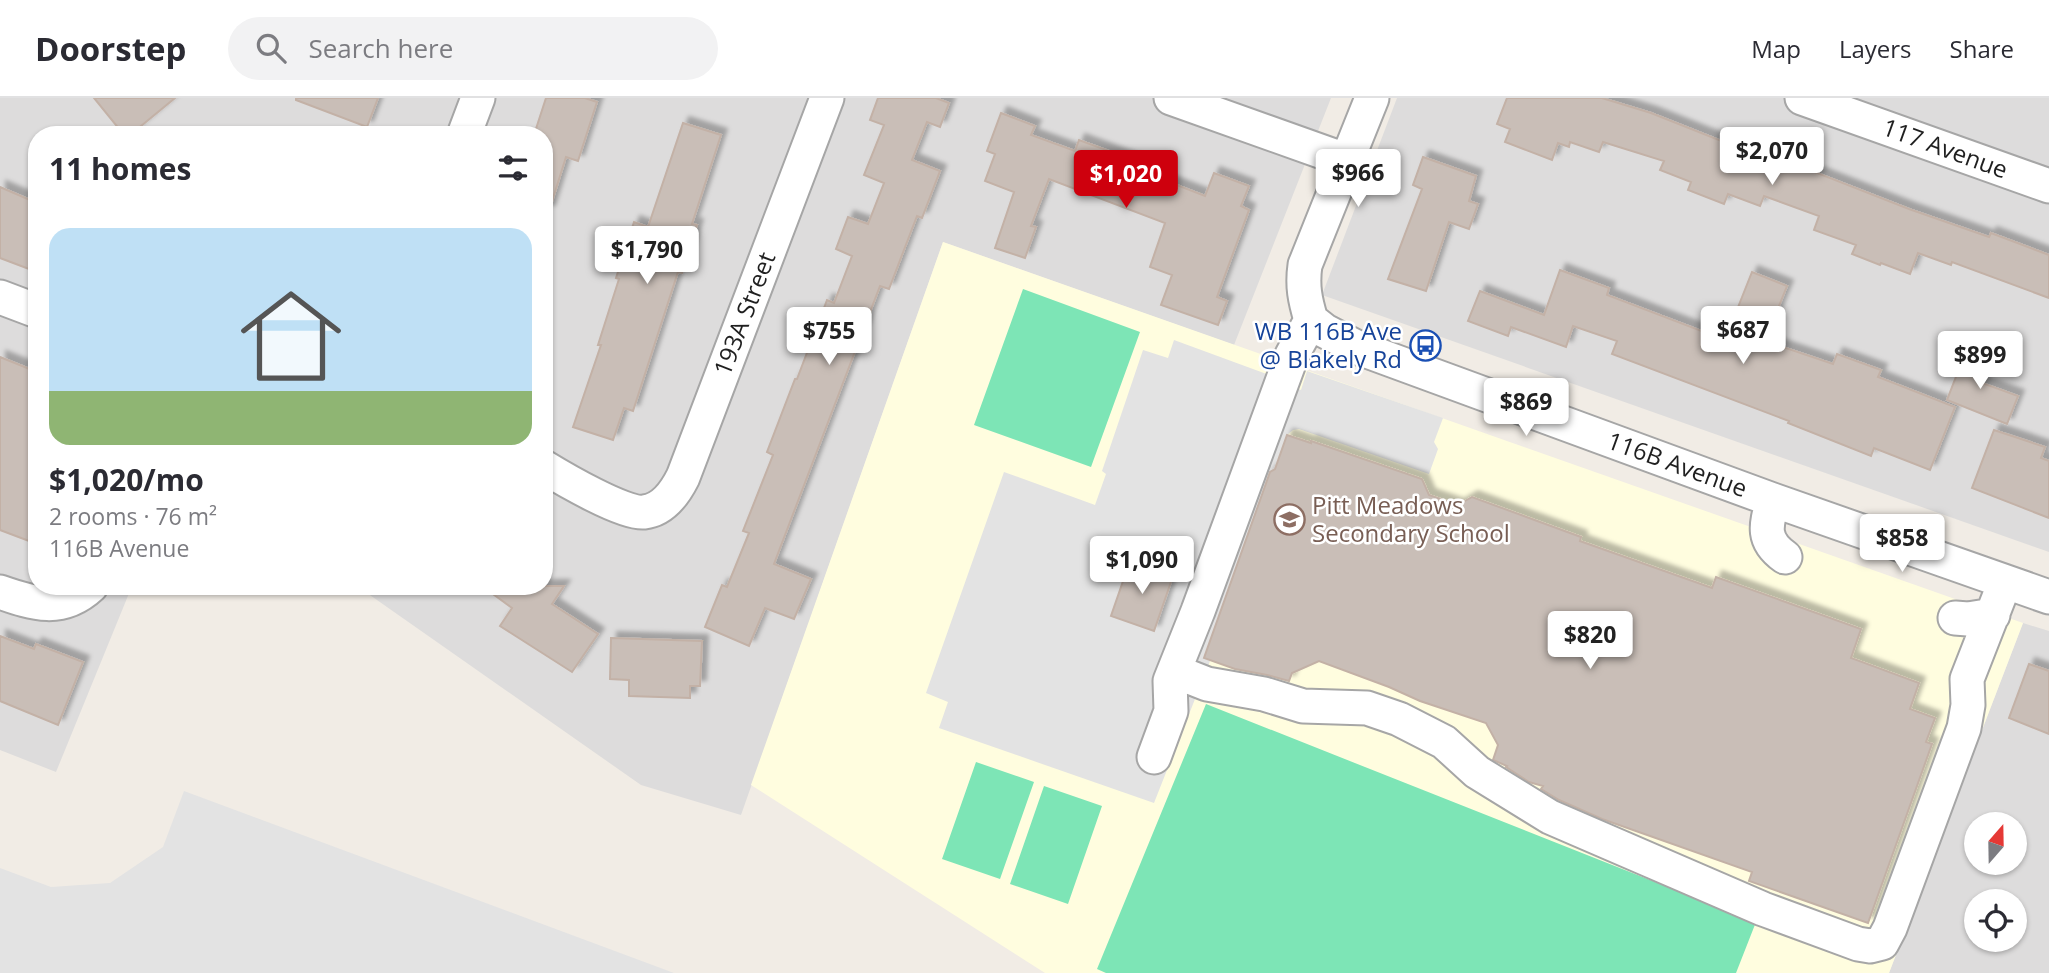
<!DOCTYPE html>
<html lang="en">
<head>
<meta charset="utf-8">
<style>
  body { margin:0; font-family:"Open Sans",sans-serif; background:#f2f2f3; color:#2b2b33; height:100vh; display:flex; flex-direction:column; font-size:26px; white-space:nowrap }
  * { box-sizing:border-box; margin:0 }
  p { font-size:23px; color:#7c7c81 }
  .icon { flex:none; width:38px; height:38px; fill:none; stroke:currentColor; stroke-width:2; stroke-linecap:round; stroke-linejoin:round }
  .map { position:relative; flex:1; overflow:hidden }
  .sheet { position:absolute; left:28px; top:28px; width:525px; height:469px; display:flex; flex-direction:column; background:#fff; border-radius:28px; box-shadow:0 2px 5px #0004 }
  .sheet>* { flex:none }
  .needle { width:46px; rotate:20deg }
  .buttons { position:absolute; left:1964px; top:714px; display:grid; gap:14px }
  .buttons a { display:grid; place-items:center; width:63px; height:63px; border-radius:50%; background:#fff; box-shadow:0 2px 5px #0004; font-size:35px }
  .price { position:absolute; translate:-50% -60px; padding:0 16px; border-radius:7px; background:#fff; color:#222; font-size:23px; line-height:46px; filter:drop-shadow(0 2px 4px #0008) }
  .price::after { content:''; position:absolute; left:50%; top:42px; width:21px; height:16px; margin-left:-10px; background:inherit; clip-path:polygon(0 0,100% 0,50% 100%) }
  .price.active { background:#ce000d; color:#fff }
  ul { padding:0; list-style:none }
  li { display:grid; align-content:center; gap:14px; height:371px; padding:0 21px }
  li span { display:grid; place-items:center; height:217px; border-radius:21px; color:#555 }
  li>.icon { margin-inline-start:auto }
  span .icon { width:126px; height:126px; fill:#fffc; stroke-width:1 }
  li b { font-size:30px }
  h2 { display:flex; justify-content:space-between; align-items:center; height:84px; padding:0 21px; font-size:30px }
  header { display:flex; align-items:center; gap:42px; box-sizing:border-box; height:98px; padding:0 35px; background:#fff; border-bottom:2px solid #e1e1e2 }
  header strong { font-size:33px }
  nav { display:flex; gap:38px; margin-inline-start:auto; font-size:24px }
  .search { width:490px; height:63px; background:#f2f2f3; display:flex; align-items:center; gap:18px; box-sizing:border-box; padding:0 24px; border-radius:38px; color:#7c7c81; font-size:26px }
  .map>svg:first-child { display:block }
  .residential { fill:#dddcdc; fill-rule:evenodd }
  .education { fill:#fffddf }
  .pitch { fill:#7de5b6 }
  .parking { fill:#e3e3e3 }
  .building { fill:#c9beb7; stroke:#c3b1a6; stroke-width:2; filter:url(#shadow) }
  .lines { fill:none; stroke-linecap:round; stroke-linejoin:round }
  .minor-casing { stroke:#a6a6a6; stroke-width:37 }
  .minor { stroke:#fff; stroke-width:33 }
  .labels { text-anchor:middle; stroke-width:5; stroke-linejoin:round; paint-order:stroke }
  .street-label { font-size:24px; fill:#1f1f1f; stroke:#fff }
  .transit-label { font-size:24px; fill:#164399; stroke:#fff; text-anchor:end }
  .education-label { font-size:24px; fill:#785e54; stroke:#fff; text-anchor:start }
</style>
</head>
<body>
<header>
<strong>Doorstep</strong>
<div class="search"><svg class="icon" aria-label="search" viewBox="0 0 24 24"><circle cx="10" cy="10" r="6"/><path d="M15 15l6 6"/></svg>Search here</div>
<nav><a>Map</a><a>Layers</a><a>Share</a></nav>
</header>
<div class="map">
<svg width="2049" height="875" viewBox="0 0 2049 875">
  <defs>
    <filter id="shadow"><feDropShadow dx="6" dy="-6" stdDeviation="2" flood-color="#0004"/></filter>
  </defs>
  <rect width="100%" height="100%" fill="#f1ece5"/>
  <path class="residential" d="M0,0H1331L1234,247L943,144L741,717L641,687L357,488H544V37H37V488H132L56,674L0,652Z
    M1397,0H2049V454L1322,197Z
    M2023,525L2049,533V875H1889ZM1976,726H2014V765H1976ZM1976,803H2014V842H1976Z"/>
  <path class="education" d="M943,144L2023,525L1889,875H1045L751,687Z"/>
  <path class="pitch" d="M1023,191L1140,234L1091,369L974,327Z
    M1206,606L1756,824L1736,875H1106L1097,871Z
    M976,664L1034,684L1000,781L942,761Z
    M1044,688L1102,708L1068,806L1010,786Z"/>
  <path class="parking" d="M1174,242L1294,286L1293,289L1301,292L1307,273L1443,320L1434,344L1438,351L1429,376L1299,331L1293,332L1287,337L1204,560L1210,563L1154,705L939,630L948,604L926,595L1004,374L1095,407L1106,376L1102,373L1143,252L1168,260Z
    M184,693L674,875H0V770L51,789L110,785L163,749Z"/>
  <path class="building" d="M94,0H175L130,37H124Z
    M296,0H378L367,29L296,2Z
    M546,0H585L597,4L578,63L566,59L549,113L544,112V37H534Z
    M878,0H936L949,5L940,29L927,24L912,62L940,73L922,120L917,118L889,191L880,188L774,466L811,481L794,521L765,510L749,548L705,529L722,487L727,489L749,435L743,433L773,357L767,354L795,281H797L827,202L834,205L852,158L836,151L848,119L868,126L884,85L864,77L884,27L870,22Z
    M1507,0H1602L1651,15L1754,56L1756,51L1909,111L1989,139L1991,135L2049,157V200L1952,164L1951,167L1918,155L1910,176L1881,165L1880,167L1852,156L1856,147L1814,132L1819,118L1764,98L1760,108L1728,96L1724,106L1688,92L1691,84L1660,72L1664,63L1603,44L1599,54L1570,44L1569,49L1558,45L1552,62L1505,44L1510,31L1497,26Z
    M1001,15L1035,28L1031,37L1075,53L1079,42L1134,62L1132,68L1146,73V75L1205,98L1214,75L1249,88L1241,108L1249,112L1217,199L1227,203L1218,227L1161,207L1172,177L1150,169L1165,125L1049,81L1031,128L1036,129L1025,160L995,150L1014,94L985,83L995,56L987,53Z
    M683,25L721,37L692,126L697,127L682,175L678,174L633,313L624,310L613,342L573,329L601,247H598L619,181L616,180L634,124L648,129Z
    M1423,59L1476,78L1469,103L1478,106L1469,131L1449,124L1426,193L1388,181L1422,91L1413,87Z
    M0,89L37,105V174L0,160Z
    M1560,172L1609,190L1607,197L1725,242L1752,174L1787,188L1765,243L1833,266L1837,256L1881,272L1878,279L1955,309L1930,372L1874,350L1871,358L1788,325L1789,323L1612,256L1617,243L1573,228L1566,249L1511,229L1508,238L1468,223L1480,193L1544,217Z
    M1966,253L1990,262L1982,285L2018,298L2007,326L1947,302Z
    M0,259L37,274V446L0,432Z
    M1994,332L2045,349L2041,360L2049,363V420L1972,390Z
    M1287,337L1311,345V343L1422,381L1429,397L1458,407L1472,399L1581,439L1580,443L1712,490L1716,479L1861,531L1851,560L1919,585L1910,611L1935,620L1926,644L1932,646L1868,825L1749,783L1752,774L1602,721L1559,702L1541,691L1543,688L1529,684L1506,669L1507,668L1493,662L1498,647L1486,625L1420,603L1389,589L1319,563L1292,575L1289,583L1267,577L1235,571L1204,560L1270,374L1275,371Z
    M1130,463L1173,478L1154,533L1111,518Z
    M482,488H564L552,506L598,536L572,574L500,528L512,510Z
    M0,538L34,551L36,546L83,564L58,627L0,603Z
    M611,540L702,543L700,588H690V600L629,598V582L610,581Z
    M2029,566L2049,573V636L2009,620Z"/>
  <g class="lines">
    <defs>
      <path id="minor" d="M1171,0L1348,63
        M1802,0L2049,88
        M464,37L478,0
        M0,199L37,213
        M1311,222L1325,233L1356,249L1773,402L2049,499
        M1311,222C1305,202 1302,188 1305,167L1372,0
        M544,369C562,380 625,417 644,414C663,412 675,395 683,379L827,0
        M1773,402C1766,427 1761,442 1785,459
        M0,494C34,506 62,515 91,488
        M1955,520L1968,521L1993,517
        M1174,573L1207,586L1264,596L1303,608L1367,610L1399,621L1444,644L1477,674L1550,719L1763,811L1858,846L1870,848L1882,845L1890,830L1964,630L1968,607L1967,581L2005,484
        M1154,659L1171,613L1170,583L1198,513L1292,257L1311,222"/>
    </defs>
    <use href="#minor" class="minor-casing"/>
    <use href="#minor" class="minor"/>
  </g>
  <defs>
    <symbol id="bus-ring" viewBox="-11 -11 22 22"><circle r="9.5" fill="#fff" stroke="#1a4fb4" stroke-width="1.5"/><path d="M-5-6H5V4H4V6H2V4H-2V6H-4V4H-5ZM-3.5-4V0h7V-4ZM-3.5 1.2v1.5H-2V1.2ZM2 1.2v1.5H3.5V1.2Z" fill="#1a4fb4"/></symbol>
    <symbol id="school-ring" viewBox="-11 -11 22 22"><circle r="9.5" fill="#fff" stroke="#8d6e63" stroke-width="1.5"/><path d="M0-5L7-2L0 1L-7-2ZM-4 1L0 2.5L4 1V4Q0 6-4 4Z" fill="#8d6e63"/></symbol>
  </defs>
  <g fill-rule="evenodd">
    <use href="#bus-ring" x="1408" y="230" width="35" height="35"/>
    <use href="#school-ring" x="1272" y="404" width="35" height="35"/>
  </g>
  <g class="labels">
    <g class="street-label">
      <text transform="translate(1945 51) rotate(20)" y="8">117 Avenue</text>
      <text transform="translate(745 216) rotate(-69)" y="8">193A Street</text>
      <text transform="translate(1677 367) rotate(20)" y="8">116B Avenue</text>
    </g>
    <g class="transit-label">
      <text x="1402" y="242">WB 116B Ave<tspan x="1402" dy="28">@ Blakely Rd</tspan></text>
    </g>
    <g class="education-label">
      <text x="1312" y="416">Pitt Meadows<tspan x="1312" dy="28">Secondary School</tspan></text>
    </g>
  </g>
</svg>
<div class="buttons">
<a><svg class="needle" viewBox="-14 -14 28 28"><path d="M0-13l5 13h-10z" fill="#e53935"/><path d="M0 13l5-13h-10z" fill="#7c7c81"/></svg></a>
<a><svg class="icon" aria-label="locate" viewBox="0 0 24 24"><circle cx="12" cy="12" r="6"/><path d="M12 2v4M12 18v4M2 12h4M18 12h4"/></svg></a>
</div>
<b class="price" style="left:1772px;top:89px">$2,070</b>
<b class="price" style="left:1358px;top:111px">$966</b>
<b class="price active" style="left:1126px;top:112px">$1,020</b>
<b class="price" style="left:647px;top:188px">$1,790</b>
<b class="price" style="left:1743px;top:268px">$687</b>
<b class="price" style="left:829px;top:269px">$755</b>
<b class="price" style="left:1980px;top:293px">$899</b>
<b class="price" style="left:1526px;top:340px">$869</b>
<b class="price" style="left:1902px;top:476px">$858</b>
<b class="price" style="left:1142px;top:498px">$1,090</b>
<b class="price" style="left:1590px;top:573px">$820</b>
<section class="sheet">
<h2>11 homes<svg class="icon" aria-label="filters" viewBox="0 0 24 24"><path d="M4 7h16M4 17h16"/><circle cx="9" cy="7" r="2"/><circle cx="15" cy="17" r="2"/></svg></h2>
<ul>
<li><span style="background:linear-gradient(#bfe0f5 75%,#8fb573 0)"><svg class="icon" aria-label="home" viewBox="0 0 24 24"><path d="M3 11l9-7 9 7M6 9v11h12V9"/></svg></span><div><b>$1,020/mo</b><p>2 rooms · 76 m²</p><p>116B Avenue</p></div></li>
</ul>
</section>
</div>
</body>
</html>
